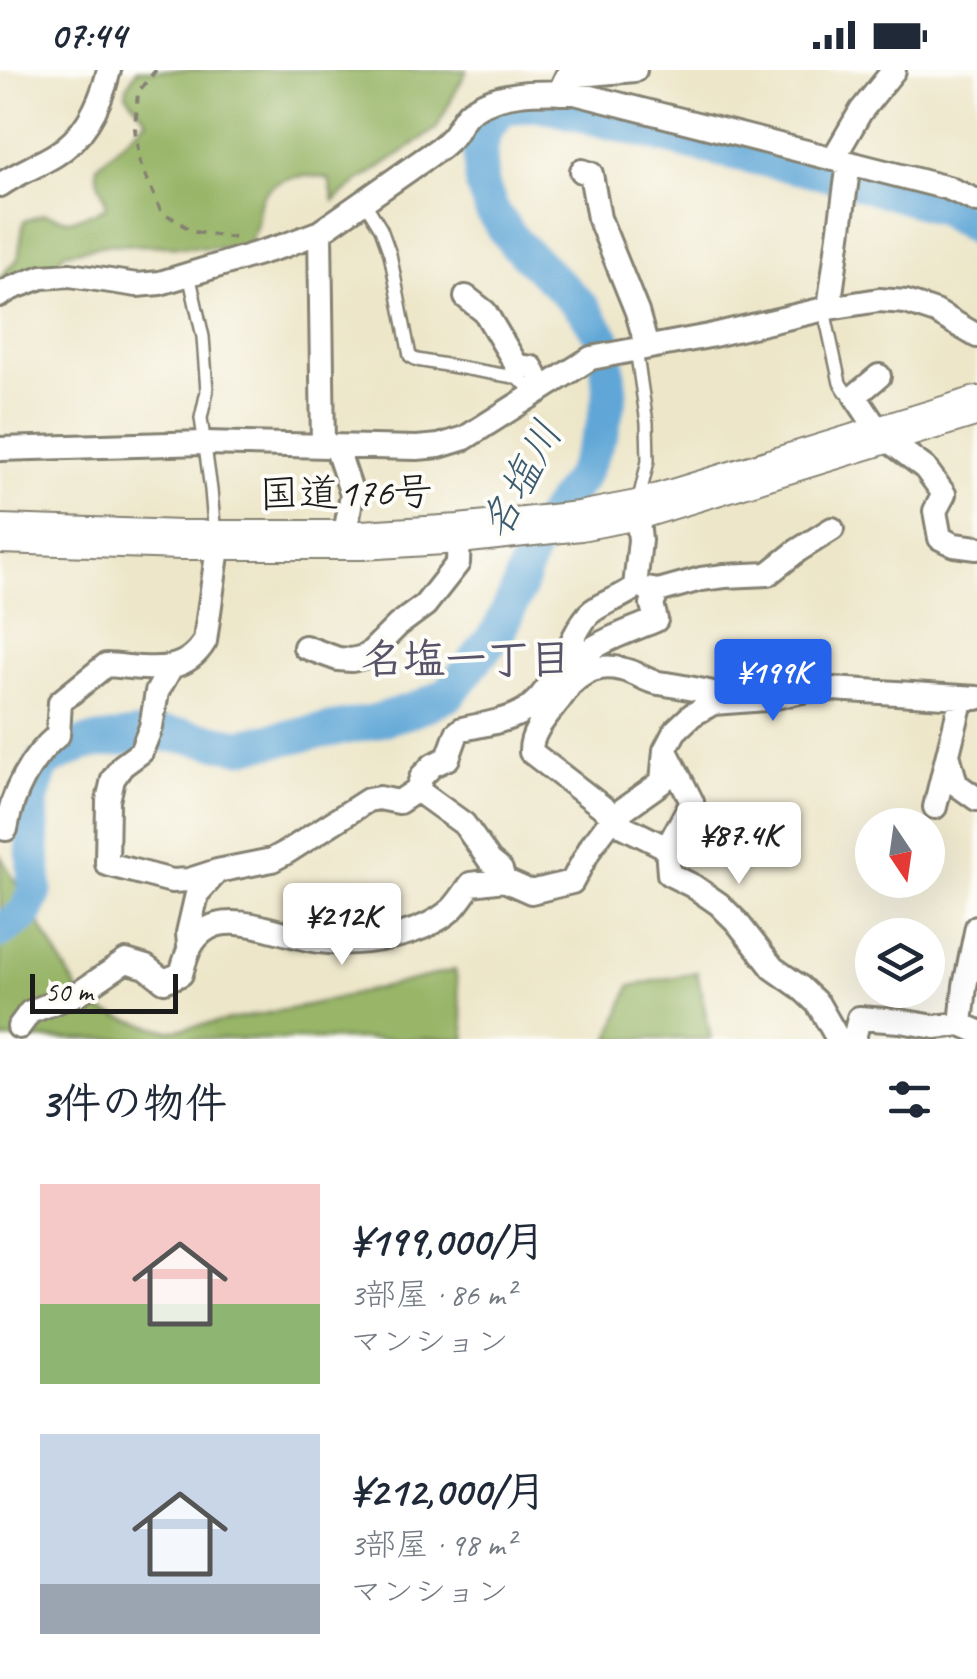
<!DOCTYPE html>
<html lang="ja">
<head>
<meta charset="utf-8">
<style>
  body { margin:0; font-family:Caveat,"Klee One",sans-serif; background:#f6f6f7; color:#1f2937; height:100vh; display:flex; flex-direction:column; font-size:38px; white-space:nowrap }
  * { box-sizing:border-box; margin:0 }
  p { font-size:32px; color:#747a83 }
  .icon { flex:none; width:55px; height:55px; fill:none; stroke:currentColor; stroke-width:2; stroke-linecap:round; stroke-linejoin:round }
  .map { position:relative; height:969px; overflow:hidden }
  .details { display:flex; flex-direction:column; background:#fff; flex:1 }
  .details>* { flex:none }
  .needle { width:65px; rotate:167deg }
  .tools { position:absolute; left:855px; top:738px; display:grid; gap:20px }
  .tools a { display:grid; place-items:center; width:90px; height:90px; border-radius:50%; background:#fff; box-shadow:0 10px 40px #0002; font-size:50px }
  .scale { position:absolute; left:30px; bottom:25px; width:148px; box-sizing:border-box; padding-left:10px; border:5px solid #1c1c1c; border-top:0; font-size:28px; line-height:35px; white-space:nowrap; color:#1c1c1c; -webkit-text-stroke:8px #fdfcf7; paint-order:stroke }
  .price { position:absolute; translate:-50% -85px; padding:0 22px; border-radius:10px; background:#fff; color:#222; font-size:32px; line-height:65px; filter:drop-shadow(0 2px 5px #0008) }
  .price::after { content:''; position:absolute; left:50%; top:60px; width:30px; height:22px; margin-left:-15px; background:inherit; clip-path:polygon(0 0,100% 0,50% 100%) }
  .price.selected { background:#2563eb; color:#fff }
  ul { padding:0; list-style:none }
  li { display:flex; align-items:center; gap:30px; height:250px; padding:0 40px }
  li span { display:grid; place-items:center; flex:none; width:280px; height:200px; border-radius:0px; color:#555 }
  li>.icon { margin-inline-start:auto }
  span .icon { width:120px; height:120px; fill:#fffc; stroke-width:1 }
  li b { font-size:42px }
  h2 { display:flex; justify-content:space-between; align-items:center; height:120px; padding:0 40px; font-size:42px }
  .status { display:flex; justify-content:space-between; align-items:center; height:70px; padding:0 50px; background:#fff; direction:ltr }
  .status svg { height:28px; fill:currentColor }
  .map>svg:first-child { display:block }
  .forest { fill:#98b567; stroke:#5a6842; stroke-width:2.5 }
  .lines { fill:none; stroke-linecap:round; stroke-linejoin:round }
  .river { stroke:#61a7d7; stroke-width:35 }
  .service-casing { stroke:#848172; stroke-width:16 }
  .minor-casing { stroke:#848172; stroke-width:28 }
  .trunk-casing { stroke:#848172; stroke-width:42 }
  .path { stroke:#848172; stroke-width:4; stroke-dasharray:8 8; stroke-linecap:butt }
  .service { stroke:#fff; stroke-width:11 }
  .minor { stroke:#fff; stroke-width:22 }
  .trunk { stroke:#fff; stroke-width:38 }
  .labels { text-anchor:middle; stroke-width:8; stroke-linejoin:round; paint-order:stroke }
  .street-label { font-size:40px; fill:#1c1c1c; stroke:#fdfcf7 }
  .water-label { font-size:42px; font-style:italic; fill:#3b5b70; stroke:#fdfcf7 }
  .neighbourhood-label { font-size:42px; font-weight:bold; fill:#585369; stroke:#fdfcf7 }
</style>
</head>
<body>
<div class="status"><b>07:44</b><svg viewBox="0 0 49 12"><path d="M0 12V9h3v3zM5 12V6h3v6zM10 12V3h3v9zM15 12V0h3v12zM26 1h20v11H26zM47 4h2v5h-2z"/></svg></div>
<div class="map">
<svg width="977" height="969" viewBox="0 0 977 969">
  <rect width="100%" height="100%" fill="#fdfcf7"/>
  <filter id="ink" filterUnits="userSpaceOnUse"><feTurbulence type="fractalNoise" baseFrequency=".01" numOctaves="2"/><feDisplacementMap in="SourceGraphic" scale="20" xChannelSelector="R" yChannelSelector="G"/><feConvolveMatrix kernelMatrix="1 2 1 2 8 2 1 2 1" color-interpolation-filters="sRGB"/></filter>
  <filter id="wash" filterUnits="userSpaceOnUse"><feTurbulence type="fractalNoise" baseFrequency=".0048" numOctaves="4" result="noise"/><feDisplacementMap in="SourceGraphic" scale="40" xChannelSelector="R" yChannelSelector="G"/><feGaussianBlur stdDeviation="2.25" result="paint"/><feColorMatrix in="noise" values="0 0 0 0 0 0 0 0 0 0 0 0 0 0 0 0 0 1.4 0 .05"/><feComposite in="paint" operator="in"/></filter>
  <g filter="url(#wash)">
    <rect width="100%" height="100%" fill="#ede6c9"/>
    <path class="forest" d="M137,0H467L436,59L358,112L334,131L329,109C308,103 276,105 263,126C257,135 259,147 256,157C253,164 249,172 245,179L111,174L64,183L43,214L0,219V207L18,189L24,151L45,144L67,150L75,149L106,138C107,121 95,118 97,96L147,50L126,24L127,16Z
      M0,785L88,938L169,961L295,938L455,900L466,969H0Z
      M697,902L711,969H610L630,916Z"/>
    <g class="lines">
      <path class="river" d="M0,861L25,844L35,822L31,731L42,695L56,686L83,674L153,664L185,666L239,676L369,653L413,640L448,625L499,560L518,520L534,472L581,407L602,360L610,323L605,272L584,239L515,173L492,141L482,115L480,83L484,61L502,39L537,33L695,74L833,105L944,138L977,159"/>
    </g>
  </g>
  <g filter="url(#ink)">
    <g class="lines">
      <defs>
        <path id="service" d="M364,131L381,159L390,184L410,286L417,290L514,307L524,313L533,325
          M189,204L203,267L207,321L201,348L211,420L215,466
          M824,240L840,313L846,322L855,326
          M636,279L647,353L648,391L638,433"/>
        <path id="minor" d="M559,23L567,6L635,0
          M833,89L861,41L894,0
          M582,101L591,104L599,148L637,242L647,277
          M0,115C18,103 37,96 55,85C85,67 101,33 109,0
          M320,162L323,376
          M0,225L12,218L42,207L70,205L137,215L160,213L286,175L320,162L440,78C444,75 448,71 452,67C459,59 462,47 471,41C500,20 541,22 575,23L948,118L977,131
          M466,227L485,242L517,296L532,298L542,319
          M829,238L849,93
          M879,306L855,326L881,365L925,398L944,424L935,441L940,468L954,475L977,478
          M336,376L352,424L344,470
          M0,379L204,373L417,378L439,376L465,368L591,288L709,266L829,238L879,230L906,232L936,242L977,266
          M647,519L658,521L701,509L725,506L768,504L797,481L832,459
          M658,521L652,534L656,550C632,560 604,569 583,585C575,592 575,604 570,614C559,636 530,656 531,682L614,746L625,757L667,778
          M305,577L338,589L352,590L367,586L398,555L425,535L458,493L459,464
          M170,599L157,622L151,657L141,682L122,696L113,709L108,731L107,794L172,811L189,810L217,801L272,790L287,782L368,730L379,728L399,732L417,720L422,706L433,695L448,688L457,663L462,659C523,647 537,644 565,586C572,572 577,558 588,545C599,533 621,529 635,517L640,470L637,440
          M570,615C590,595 610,593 636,604C644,608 650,612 659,613C684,617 706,620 730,628
          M666,681L692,732L667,778L669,804L693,816L719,834L737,852L773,898L800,917L818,934L838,969
          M949,688L956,714L977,729
          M417,720L464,754L490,791L501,800L504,810
          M935,737L962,627
          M6,759C12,723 30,688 58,665L60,632L106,595C144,597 183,609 205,571L219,470
          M189,876L188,863L197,824L215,804
          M961,954L965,916L977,857
          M19,957L30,942L79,923L126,891L146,897L164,911L181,904C186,887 190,869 207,859C235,841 289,868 320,871C360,876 421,867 452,839C459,832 465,822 471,814L504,810L531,822L572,812L592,775L614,746L662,712L665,680L675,661L692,645L713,633L766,629L816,618L977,628
          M854,969L859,948L900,951L935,957L961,954L977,961"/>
        <path id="trunk" d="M0,464L182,470H362L459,464L580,451L637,440L977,336"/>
      </defs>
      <use href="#service" class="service-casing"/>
      <use href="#minor" class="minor-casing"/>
      <use href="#trunk" class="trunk-casing"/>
      <path class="path" d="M156,0L138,22L135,59L140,93L161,141L194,162L236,168"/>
      <use href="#service" class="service"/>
      <use href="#minor" class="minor"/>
      <use href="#trunk" class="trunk"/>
    </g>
  </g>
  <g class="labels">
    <g class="street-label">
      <text transform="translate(346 422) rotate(-1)" y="14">国道176号</text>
    </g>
    <g class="water-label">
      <text transform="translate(520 409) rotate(-62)" y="15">名塩川</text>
    </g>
    <g class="neighbourhood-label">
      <text x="466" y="603">名塩一丁目</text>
    </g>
  </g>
</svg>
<div class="tools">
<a><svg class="needle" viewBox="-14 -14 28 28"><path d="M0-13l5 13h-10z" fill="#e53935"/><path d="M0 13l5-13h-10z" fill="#747a83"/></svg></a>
<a><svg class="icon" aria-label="layers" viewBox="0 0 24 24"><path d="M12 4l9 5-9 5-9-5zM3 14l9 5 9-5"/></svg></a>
</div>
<div class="scale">50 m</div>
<b class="price selected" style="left:773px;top:654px">¥199K</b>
<b class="price" style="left:739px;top:817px">¥87.4K</b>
<b class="price" style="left:342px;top:898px">¥212K</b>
</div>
<section class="details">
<h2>3件の物件<svg class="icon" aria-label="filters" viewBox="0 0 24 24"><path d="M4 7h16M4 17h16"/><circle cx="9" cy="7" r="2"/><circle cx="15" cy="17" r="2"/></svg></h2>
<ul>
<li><span style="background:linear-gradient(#f6c9c9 60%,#8fb573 0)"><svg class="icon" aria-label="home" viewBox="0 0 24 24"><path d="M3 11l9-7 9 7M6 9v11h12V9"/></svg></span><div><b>¥199,000/月</b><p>3部屋 · 86 m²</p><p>マンション</p></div></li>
<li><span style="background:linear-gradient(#c9d6e8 75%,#9aa5b1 0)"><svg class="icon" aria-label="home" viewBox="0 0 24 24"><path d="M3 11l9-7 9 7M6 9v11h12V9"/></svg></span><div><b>¥212,000/月</b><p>3部屋 · 98 m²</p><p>マンション</p></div></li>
</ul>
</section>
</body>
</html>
